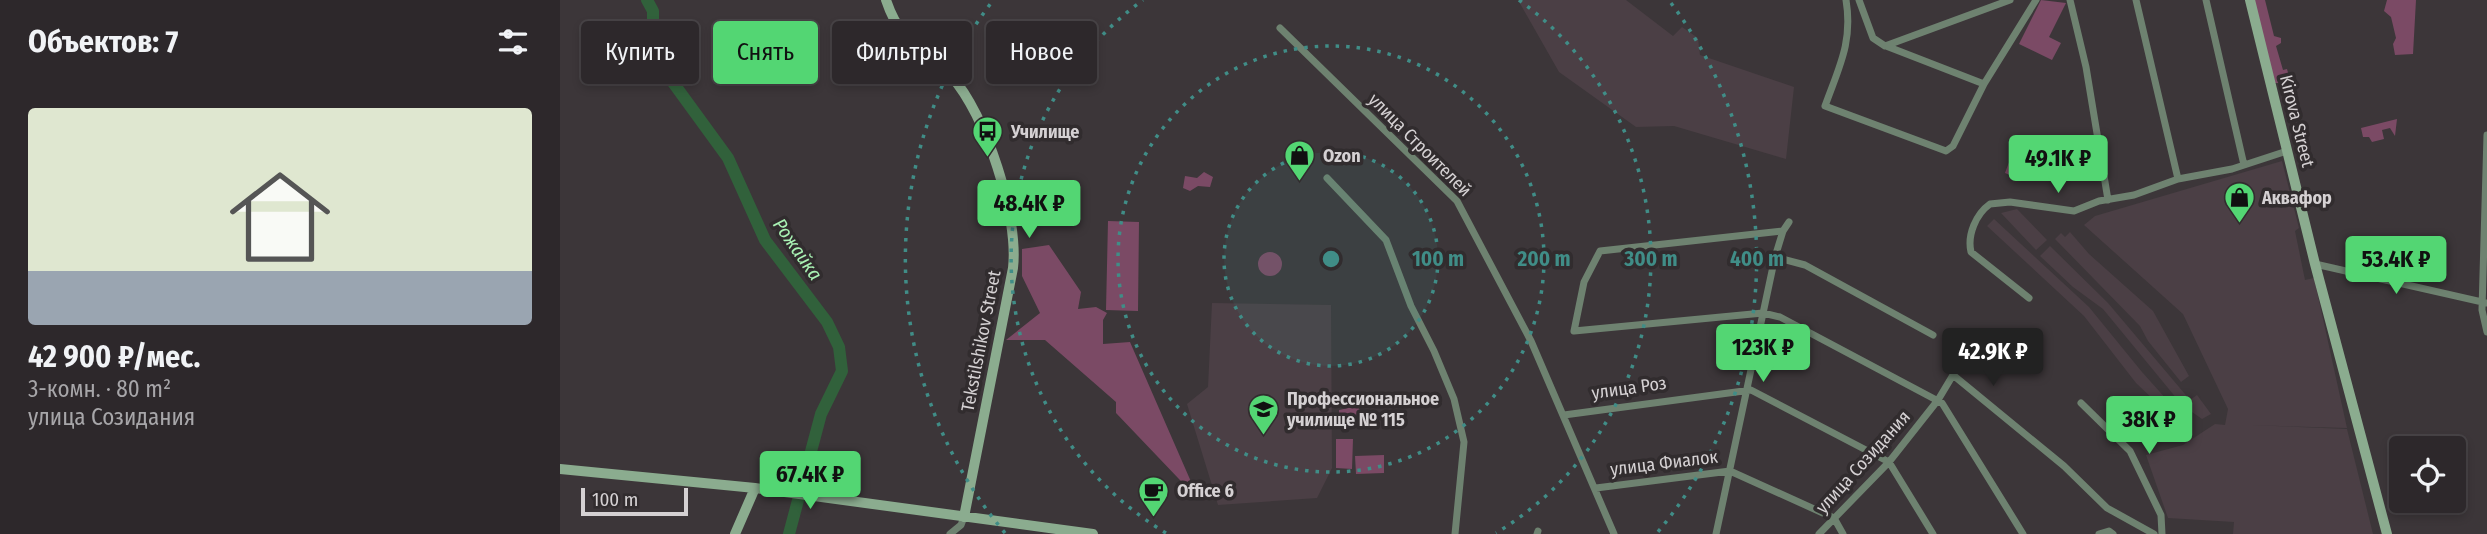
<!DOCTYPE html>
<html lang="ru">
<head>
<meta charset="utf-8">
<style>
  body { margin:0; font-family:"Fira Sans Condensed",sans-serif; background:#393437; color:#f1f3f6; height:100vh; display:flex; flex-direction:column; font-size:26px; white-space:nowrap }
  * { box-sizing:border-box; margin:0 }
  p { font-size:23px; color:#a7a6a9 }
  .icon { flex:none; width:38px; height:38px; fill:none; stroke:currentColor; stroke-width:2; stroke-linecap:round; stroke-linejoin:round }
  .map { position:relative; flex:1; overflow:hidden }
  .details { display:flex; flex-direction:column; background:#2d282b; width:560px }
  .details>* { flex:none }
  .guide { position:absolute; left:21px; top:21px; width:665px; height:63px; display:flex; gap:14px }
  .tools { position:absolute; left:1829px; top:436px; display:grid; gap:14px }
  .tools a { display:grid; place-items:center; width:77px; height:77px; border-radius:7px; background:#2d282b; box-shadow:0 4px 10px #0003,0 0 0 2px #484447; font-size:35px }
  .scale { position:absolute; left:21px; bottom:18px; width:107px; box-sizing:border-box; padding-left:7px; border:4px solid #d5d1d3; border-top:0; font-size:19px; line-height:24px; white-space:nowrap; color:#d5d1d3; -webkit-text-stroke:5px #312c2e; paint-order:stroke }
  .price { position:absolute; translate:-50% -60px; padding:0 16px; border-radius:7px; background:#53d673; color:#111; font-size:23px; line-height:46px; filter:drop-shadow(0 2px 4px #0008) }
  .price::after { content:''; position:absolute; left:50%; top:42px; width:21px; height:16px; margin-left:-10px; background:inherit; clip-path:polygon(0 0,100% 0,50% 100%) }
  .price.current { background:#222; color:#fff }
  ul { padding:0; list-style:none }
  li { display:grid; align-content:center; gap:14px; height:371px; padding:0 28px }
  li+li { border-top:2px solid #484447 }
  li span { display:grid; place-items:center; height:217px; border-radius:7px; color:#555 }
  li>.icon { margin-inline-start:auto }
  span .icon { width:126px; height:126px; fill:#fffc; stroke-width:1 }
  li b { font-size:30px }
  h2 { display:flex; justify-content:space-between; align-items:center; height:84px; padding:0 28px; font-size:30px }
  .tag { padding:0 24px; border-radius:7px; background:#2d282b; box-shadow:0 4px 10px #0003,0 0 0 2px #484447; font-size:24px; line-height:63px }
  .tag.current { background:#53d673; color:#111 }
  main { display:flex; flex:1; min-height:0 }
  .map>svg:first-child { display:block }
  .built { fill:#4b3f45 }
  .green { fill:#7b4a65 }
  .lines { fill:none; stroke-linecap:round; stroke-linejoin:round }
  .river { stroke:#31613b; stroke-width:12 }
  .street { stroke:#6e8270; stroke-width:7 }
  .secondary { stroke:#8bac8f; stroke-width:10 }
  .ring { fill:none; stroke:#408d87; stroke-width:3.5; stroke-dasharray:3.5 7 }
  .labels { text-anchor:middle; stroke-width:7; stroke-linejoin:round; paint-order:stroke }
  .street-label { font-size:18px; fill:#d5d1d3; stroke:#312c2e }
  .poi-label { font-size:18px; font-weight:bold; fill:#d5d1d3; stroke:#312c2e; text-anchor:start }
  .water-label { font-size:19px; font-style:italic; fill:#a9f2b4; stroke:#312c2e }
  .centre { fill:#408d87; stroke:#312c2e; stroke-width:3.5 }
  .ring-label { font-size:21px; text-anchor:middle; font-weight:bold; fill:#408d87; stroke:#312c2e; stroke-width:7; stroke-linejoin:round; paint-order:stroke }
</style>
</head>
<body>
<main>
<section class="details">
<h2>Объектов: 7<svg class="icon" aria-label="filters" viewBox="0 0 24 24"><path d="M4 7h16M4 17h16"/><circle cx="9" cy="7" r="2"/><circle cx="15" cy="17" r="2"/></svg></h2>
<ul>
<li><span style="background:linear-gradient(#dfe7d0 75%,#9aa5b1 0)"><svg class="icon" aria-label="home" viewBox="0 0 24 24"><path d="M3 11l9-7 9 7M6 9v11h12V9"/></svg></span><div><b>42 900 ₽/мес.</b><p>3-комн. · 80 m²</p><p>улица Созидания</p></div></li>
</ul>
</section>
<div class="map">
<svg width="1927" height="534" viewBox="0 0 1927 534">
  <rect width="100%" height="100%" fill="#3c3639"/>
  <path class="built" d="M958,0H1066L1113,36L1122,27L1138,38L1140,55L1234,87L1226,159L1114,126L1076,127L999,72Z
    M1722,161L1739,228L1735,231L1745,280L1754,278L1787,428L1689,425L1787,429L1813,534H1673L1674,522L1608,518L1586,455L1623,445L1655,424L1665,425L1668,409L1623,314L1524,225L1535,216Z
    M1457,209L1487,240L1476,250L1441,213Z
    M1434,219L1529,307L1582,372L1617,411L1622,410L1627,419L1615,420L1576,383L1524,316L1427,226Z
    M1510,232L1529,254L1593,311L1629,376L1621,382L1588,341L1580,326L1495,239L1501,233L1505,237Z
    M1490,246L1548,303L1630,400L1637,395L1651,414L1642,419L1622,405L1543,309L1513,287L1480,256Z
    M652,303L771,305L772,468L757,498L658,505L627,404L648,387Z"/>
  <path class="green" d="M1481,0L1506,3L1489,37L1501,43L1492,60L1459,44Z
    M1694,0H1705L1714,36L1721,38V43L1716,46L1723,70L1727,69L1730,80L1727,83H1715Z
    M1827,0H1856L1853,54L1835,55L1833,44L1836,38L1831,17L1824,11Z
    M1837,119L1835,136L1830,128L1822,130L1824,139L1812,142L1809,137H1803L1801,128Z
    M1455,146L1476,153L1460,179L1445,173Z
    M644,172L653,177L650,187L638,186L630,191L623,188L625,176L637,178Z
    M548,221L579,222L578,311L546,310Z
    M489,245L521,292L518,309L536,307L547,313L543,320V344L570,342L639,500L556,413V402L485,340H446L480,313L462,276V249Z
    M698 264a12 12 0 1 1 24 0a12 12 0 1 1-24 0Z
    M798,406L804,421L779,422V410Z
    M776,439H793L792,469L776,468Z
    M824,455V473L796,474L795,456Z"/>
  <g class="lines">
    <path class="river" d="M87,0L93,11V55L168,158L205,240L267,322L279,347L282,371L261,414L229,534"/>
    <path class="street" d="M1286,0C1293,42 1279,67 1265,106L1386,151L1393,146L1424,84L1476,0
      M1299,0L1313,38L1325,46L1450,0
      M1510,0L1526,67L1548,200
      M1576,0L1618,179
      M1646,0L1684,165
      M720,28L897,201L971,341L1054,534
      M1326,46L1424,84
      M1927,135L1922,310L1927,332
      M767,178L826,240L851,306L874,351L894,399L904,442L895,534
      M1223,231L1040,251L1024,282L1014,331L1203,313L1220,317L1382,403L1463,534
      M1215,257L1245,265L1373,335
      M1755,264L1927,303
      M1469,298L1411,252C1407,235 1416,214 1430,204L1450,202L1514,211L1539,201L1574,195L1618,179L1672,169L1727,151
      M1521,403L1570,451L1601,515L1602,534
      M1004,415L1191,390L1329,462L1373,534
      M1036,488L1170,471L1274,518L1283,534
      M390,534L401,525L404,517
      M977,534L978,531
      M1156,534L1215,257L1223,231L1229,222
      M1259,534L1329,462L1378,400L1393,375L1504,466L1547,508L1594,534
      M1539,534L1549,531L1553,534"/>
    <path class="secondary" d="M326,0C341,45 362,45 391,76C426,114 459,217 453,268L404,517
      M1690,0L1755,264L1827,534
      M0,469L195,488L533,534
      M175,534L195,488"/>
  </g>
  <circle cx="771" cy="259" r="107" fill="#408d87" fill-opacity=".12"/>
  <g class="ring">
    <circle cx="771" cy="259" r="107"/>
    <circle cx="771" cy="259" r="213"/>
    <path d="M606 533A320 320 0 0 1 583 0M959 0A320 320 0 0 1 936 533"/>
    <path d="M445 533A426 426 0 0 1 431 3M1111 3A426 426 0 0 1 1097 533"/>
  </g>
  <defs>
    <symbol id="bus-pin" viewBox="-11 -11 22 30"><path d="M0 17L-7.5 6A9.5 9.5 0 1 1 7.5 6Z" fill="#53d673" stroke="#312c2e"/><path d="M-5-6H5V4H4V6H2V4H-2V6H-4V4H-5ZM-3.5-4V0h7V-4ZM-3.5 1.2v1.5H-2V1.2ZM2 1.2v1.5H3.5V1.2Z" fill="#111"/></symbol>
    <symbol id="shop-pin" viewBox="-11 -11 22 30"><path d="M0 17L-7.5 6A9.5 9.5 0 1 1 7.5 6Z" fill="#53d673" stroke="#312c2e"/><path d="M-5-2.5h2.3a2.7 3.5 0 0 1 5.4 0H5L5.5 6h-11ZM-1.5-2.5h3a1.5 2.3 0 0 0-3 0Z" fill="#111"/></symbol>
    <symbol id="university-pin" viewBox="-11 -11 22 30"><path d="M0 17L-7.5 6A9.5 9.5 0 1 1 7.5 6Z" fill="#53d673" stroke="#312c2e"/><path d="M0-5L7-2L0 1L-7-2ZM-4 1L0 2.5L4 1V4Q0 6-4 4Z" fill="#111"/></symbol>
    <symbol id="cafe-pin" viewBox="-11 -11 22 30"><path d="M0 17L-7.5 6A9.5 9.5 0 1 1 7.5 6Z" fill="#53d673" stroke="#312c2e"/><path d="M-5.5-4.5H6V0H3Q3 3.5 0 3.5H-2.5Q-5.5 3.5-5.5 0ZM3-3.2v2h1.7v-2ZM-6 4.5H4V6H-6Z" fill="#111"/></symbol>
  </defs>
  <g fill-rule="evenodd">
    <use href="#bus-pin" x="410" y="114" width="35" height="47"/>
    <use href="#shop-pin" x="722" y="138" width="35" height="47"/>
    <use href="#shop-pin" x="1662" y="180" width="35" height="47"/>
    <use href="#university-pin" x="686" y="392" width="35" height="47"/>
    <use href="#cafe-pin" x="576" y="474" width="35" height="47"/>
  </g>
  <g class="labels">
    <g class="street-label">
      <text transform="translate(1737 121) rotate(76)" y="6">Kirova Street</text>
      <text transform="translate(860 145) rotate(45)" y="6">улица Строителей</text>
      <text transform="translate(421 341) rotate(-79)" y="6">Tekstilshikov Street</text>
      <text transform="translate(1069 388) rotate(-8)" y="6">улица Роз</text>
      <text transform="translate(1303 462) rotate(-48)" y="6">улица Созидания</text>
      <text transform="translate(1104 463) rotate(-7)" y="6">улица Фиалок</text>
    </g>
    <g class="poi-label">
      <text x="451" y="138">Училище</text>
      <text x="763" y="162">Ozon</text>
      <text x="1702" y="204">Аквафор</text>
      <text x="727" y="405">Профессиональное<tspan x="727" dy="21">училище № 115</tspan></text>
      <text x="617" y="497">Office 6</text>
    </g>
    <g class="water-label">
      <text transform="translate(238 249) rotate(55)" y="7">Рожайка</text>
    </g>
  </g>
  <circle cx="771" cy="259" r="10" class="centre"/>
  <g class="ring-label">
    <text x="878" y="266">100 m</text>
    <text x="984" y="266">200 m</text>
    <text x="1091" y="266">300 m</text>
    <text x="1197" y="266">400 m</text>
  </g>
</svg>
<div class="tools">
<a><svg class="icon" aria-label="locate" viewBox="0 0 24 24"><circle cx="12" cy="12" r="6"/><path d="M12 2v4M12 18v4M2 12h4M18 12h4"/></svg></a>
</div>
<div class="scale">100 m</div>
<b class="price" style="left:1498px;top:195px">49.1K ₽</b>
<b class="price" style="left:469px;top:240px">48.4K ₽</b>
<b class="price" style="left:1836px;top:296px">53.4K ₽</b>
<b class="price" style="left:1203px;top:384px">123K ₽</b>
<b class="price current" style="left:1433px;top:388px">42.9K ₽</b>
<b class="price" style="left:1589px;top:456px">38K ₽</b>
<b class="price" style="left:250px;top:511px">67.4K ₽</b>
<div class="guide">
<a class="tag">Купить</a>
<a class="tag current">Снять</a>
<a class="tag">Фильтры</a>
<a class="tag">Новое</a>
</div>
</div>
</main>
</body>
</html>
